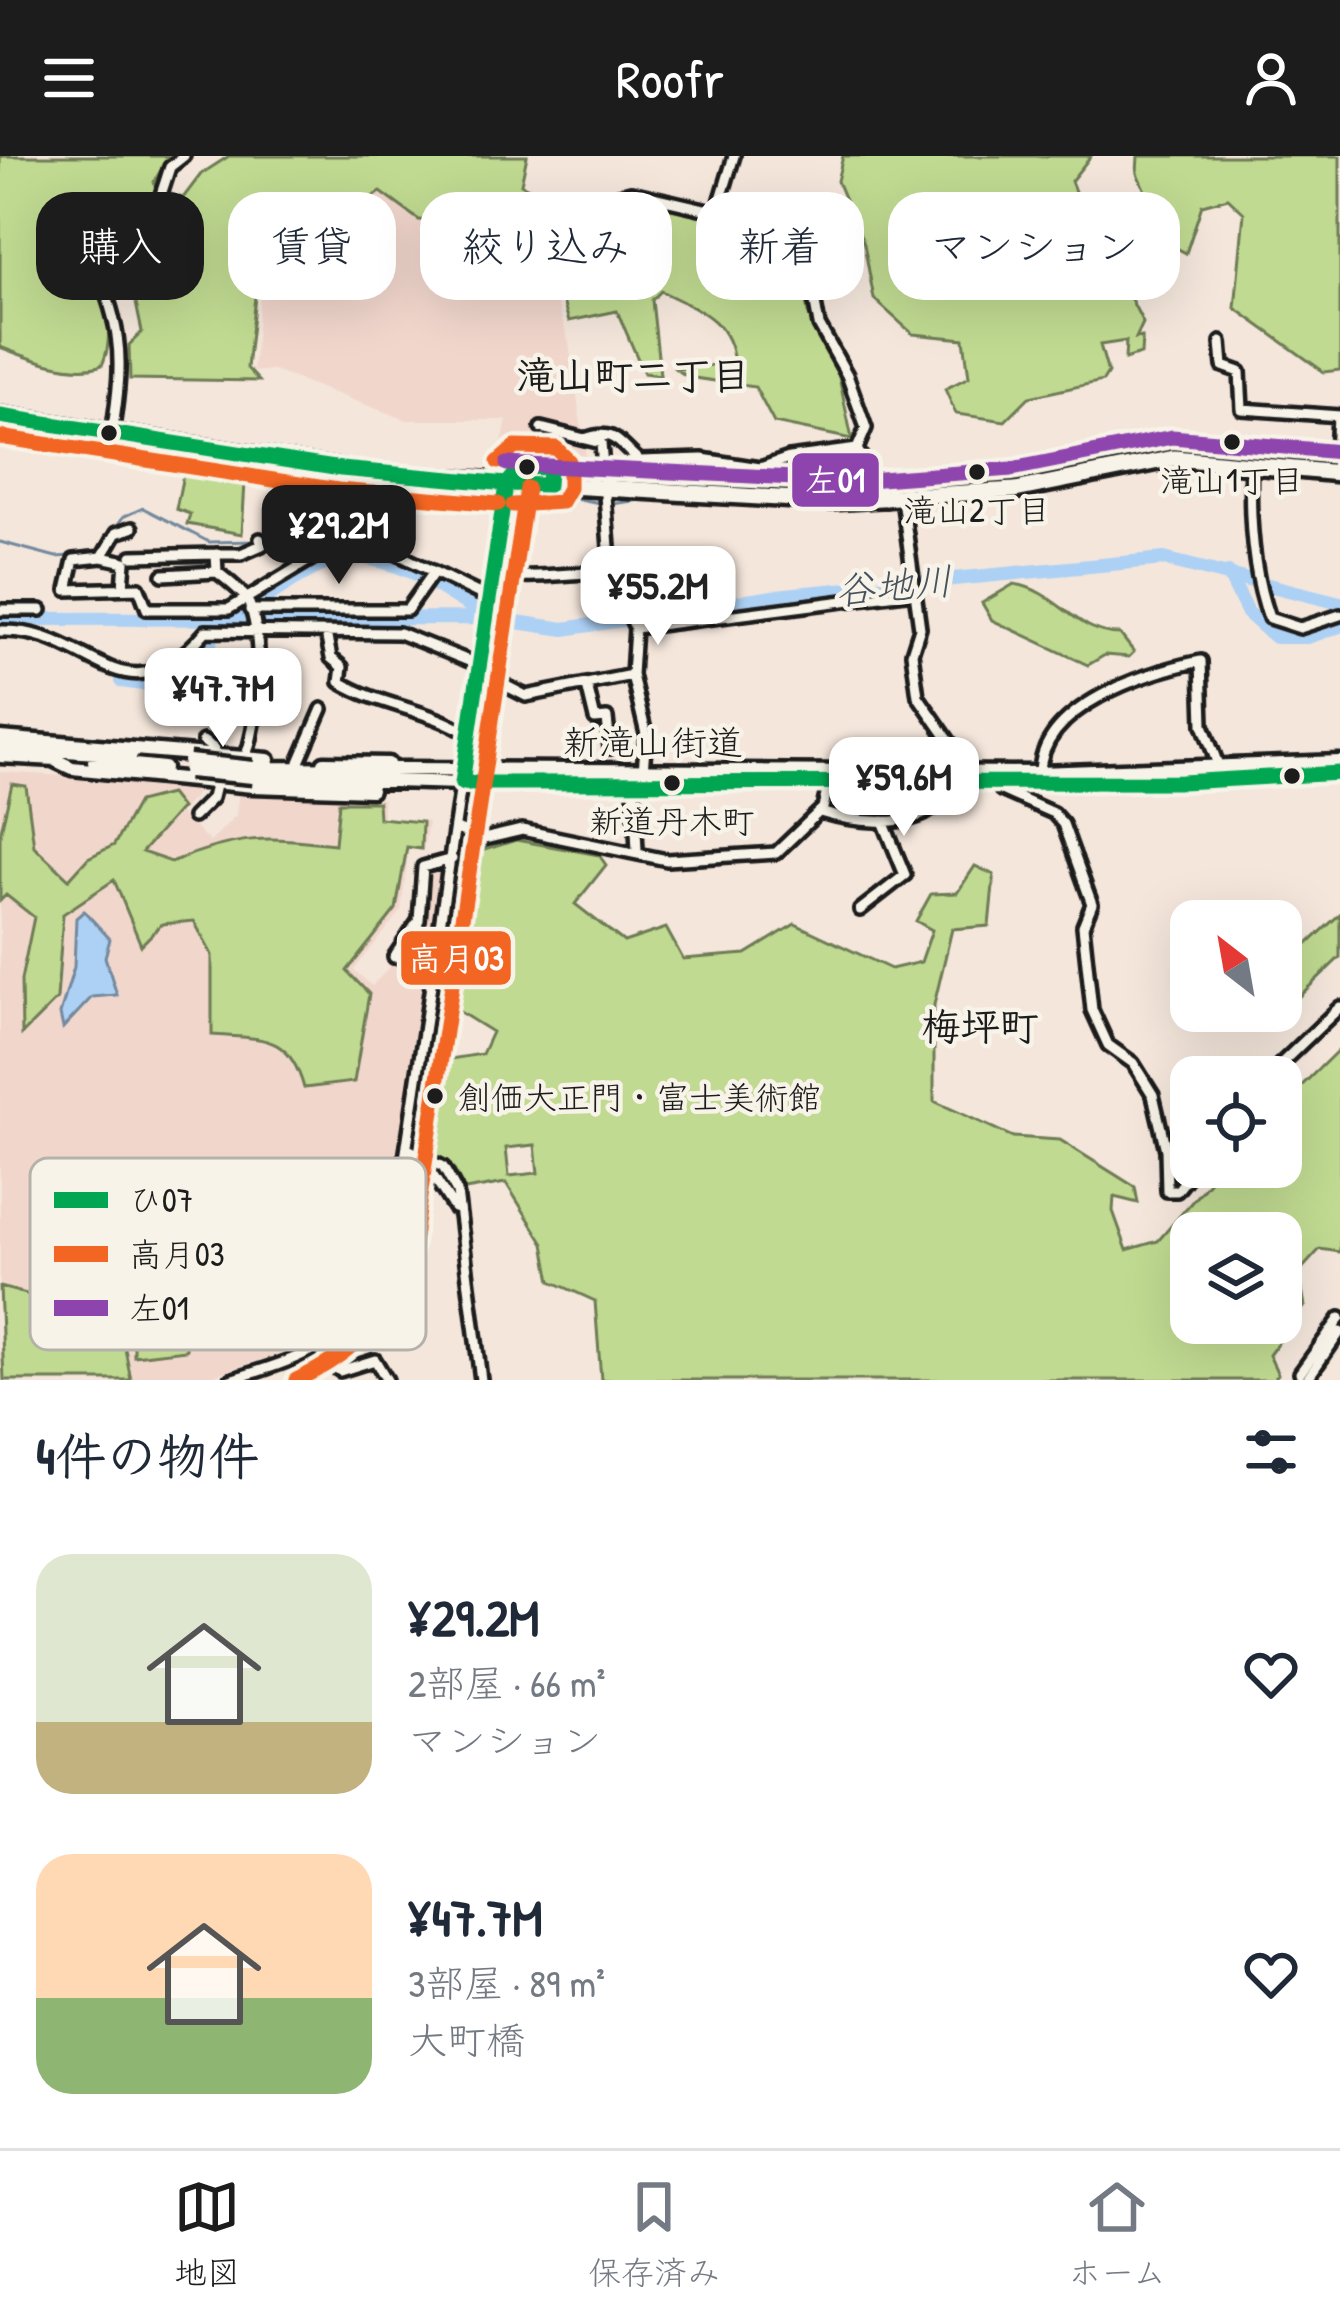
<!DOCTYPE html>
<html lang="ja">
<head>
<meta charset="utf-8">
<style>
  body { margin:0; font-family:"Patrick Hand","Klee One",sans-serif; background:#f6f6f7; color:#1f2937; height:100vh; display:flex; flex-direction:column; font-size:45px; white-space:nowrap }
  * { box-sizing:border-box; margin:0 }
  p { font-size:39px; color:#747a83 }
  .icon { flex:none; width:66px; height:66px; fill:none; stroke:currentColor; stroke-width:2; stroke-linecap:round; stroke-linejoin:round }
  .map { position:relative; height:1224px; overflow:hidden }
  .panel { display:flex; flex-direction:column; background:#fff; flex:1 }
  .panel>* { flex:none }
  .hud { position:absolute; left:36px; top:36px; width:1269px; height:108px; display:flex; gap:24px }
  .needle { width:78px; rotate:329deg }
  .tools { position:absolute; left:1170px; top:744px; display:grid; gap:24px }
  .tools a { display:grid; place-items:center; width:132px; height:132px; border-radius:24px; background:#fff; box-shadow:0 12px 48px #0002; font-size:60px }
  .price { position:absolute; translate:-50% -102px; padding:0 27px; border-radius:24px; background:#fff; color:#222; font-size:39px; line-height:78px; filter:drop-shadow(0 3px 6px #0008) }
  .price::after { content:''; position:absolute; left:50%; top:72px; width:36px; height:27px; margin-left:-18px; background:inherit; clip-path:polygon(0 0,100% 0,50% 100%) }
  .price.on { background:#1c1c1c; color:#fff }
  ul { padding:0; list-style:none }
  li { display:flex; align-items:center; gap:36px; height:300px; padding:0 36px }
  li span { display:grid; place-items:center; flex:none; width:336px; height:240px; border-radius:36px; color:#555 }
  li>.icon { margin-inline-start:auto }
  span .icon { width:144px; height:144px; fill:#fffc; stroke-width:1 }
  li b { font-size:51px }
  h2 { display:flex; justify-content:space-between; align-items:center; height:144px; padding:0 36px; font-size:51px }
  .pill { padding:0 42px; border-radius:36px; background:#fff; box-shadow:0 12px 48px #0002; font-size:42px; line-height:108px }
  .pill.on { background:#1c1c1c; color:#fff }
  header { display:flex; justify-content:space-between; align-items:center; height:156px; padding:0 36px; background:#1c1c1c; color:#fff; font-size:54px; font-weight:600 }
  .tab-bar { display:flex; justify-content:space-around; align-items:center; height:168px; border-top:3px solid #e0e1e3; background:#fff; font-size:33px; color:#747a83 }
  .tab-bar a { display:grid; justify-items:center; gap:6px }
  .tab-bar .on { color:#1c1c1c }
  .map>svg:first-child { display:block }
  .built { fill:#f1d6cc }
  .green { fill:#c0da91; stroke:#6e7b56; stroke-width:3; fill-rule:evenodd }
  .water { fill:#add1f5; stroke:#73899e; stroke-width:3 }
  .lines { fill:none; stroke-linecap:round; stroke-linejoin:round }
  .stream { stroke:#73899e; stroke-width:3 }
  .river { stroke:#add1f5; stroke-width:14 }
  .minor-casing { stroke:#1c1c1c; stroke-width:18 }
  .major-casing { stroke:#1c1c1c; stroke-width:21 }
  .highway-casing { stroke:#1c1c1c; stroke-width:24 }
  .minor { stroke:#f7f3e8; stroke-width:9 }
  .major { stroke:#f7f3e8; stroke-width:12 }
  .highway { stroke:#f7f3e8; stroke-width:15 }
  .major-bridge-casing { stroke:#1c1c1c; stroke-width:21; stroke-linecap:butt }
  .major-bridge { stroke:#f7f3e8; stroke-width:12 }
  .bus-1-casing { stroke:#f7f3e8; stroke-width:24 }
  .bus-2-casing { stroke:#f7f3e8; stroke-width:24 }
  .bus-3-casing { stroke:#f7f3e8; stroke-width:24 }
  .bus-1 { stroke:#00a651; stroke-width:15 }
  .bus-2 { stroke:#f26522; stroke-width:15 }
  .bus-3 { stroke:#8e44ad; stroke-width:15 }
  .bus-dot { fill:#1c1c1c; stroke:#f7f3e8; stroke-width:4.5 }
  .labels { text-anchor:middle; stroke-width:9; stroke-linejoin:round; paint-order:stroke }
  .bus-label { font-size:33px; fill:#1c1c1c; stroke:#f7f3e8 }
  .street-label { font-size:36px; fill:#1c1c1c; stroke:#f7f3e8 }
  .neighbourhood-label { font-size:39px; font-weight:bold; fill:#1c1c1c; stroke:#f7f3e8 }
  .water-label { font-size:39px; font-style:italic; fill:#48525d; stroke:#f7f3e8 }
  .key { fill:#f7f3e8; stroke:#b5b2ab; stroke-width:3 }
  .key-label { font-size:33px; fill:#1c1c1c }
  .line-badge { stroke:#f7f3e8; stroke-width:4.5 }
  .badge-label { font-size:33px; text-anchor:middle; font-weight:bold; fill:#fff }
</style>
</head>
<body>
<header><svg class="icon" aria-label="menu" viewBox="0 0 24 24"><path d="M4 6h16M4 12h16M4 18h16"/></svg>Roofr<svg class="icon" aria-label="person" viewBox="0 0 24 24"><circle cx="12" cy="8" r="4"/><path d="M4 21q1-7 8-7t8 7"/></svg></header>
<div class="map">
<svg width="1340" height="1224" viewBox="0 0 1340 1224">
  <rect width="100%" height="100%" fill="#f4e6db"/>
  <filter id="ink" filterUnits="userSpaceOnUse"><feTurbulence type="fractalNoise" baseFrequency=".00833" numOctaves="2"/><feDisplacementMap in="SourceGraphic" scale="24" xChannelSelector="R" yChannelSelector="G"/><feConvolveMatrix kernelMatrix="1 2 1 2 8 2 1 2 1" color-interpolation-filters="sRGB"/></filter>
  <g filter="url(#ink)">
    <path class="built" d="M383,29L437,71L502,61L541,92L569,187L587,308H574L573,325L495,321L507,264H407L272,214L253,216L262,115L292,50L350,47Z
      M0,616L205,629L179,657L210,686L236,659L239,634L383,643V661L428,666L423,695L409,693L401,755L354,814L372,830L400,799L433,717L446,708L382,1097L352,1155L312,1187L199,1224H0Z"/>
    <path class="green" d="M0,0H169L154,26L156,33L183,42L201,18L229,0H527L521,28L574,55L639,42L796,81L808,157L837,212L852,283L774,267L755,231L688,221L676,213L734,207C729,162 698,154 661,135L652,144L660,219L644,217L617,155L569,165L544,86L502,70L419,64L381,36L365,45L289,46L258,114L247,212L259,225L130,223L129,189L142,176L132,128L113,129C103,158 115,181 102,209C74,220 28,202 0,191Z
      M843,0H1091L1071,25C1089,75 1120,118 1143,167L1136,182L1142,181L1141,198L1125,203L1126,185L1100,189L1108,217L1103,225L1029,241L1005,265L956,258L945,233L969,221L964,183L913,178L874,143L864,88L837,25Z
      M1138,0H1340V214L1324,216L1235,152L1244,57L1228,42L1202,49L1186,97L1169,88L1137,17Z
      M349,50L352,81L305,83V97L288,98V67L301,53Z
      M227,304L246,309L242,378L187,368L190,358L176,353L184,314L222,321Z
      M287,325L312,329V369L286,377Z
      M1014,428C1057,434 1075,478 1120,478L1134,496L1129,501L1105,499L1088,509L992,464L982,447Z
      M12,628L26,630L34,690L69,723L88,702L114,689L138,646L170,638L181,652L142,696L171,706C239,679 263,680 335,688L339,646H378L379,662L422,666L421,693L407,691L396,753L347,815L369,838L354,926L304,932C289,877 262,883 212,879V799L194,765L162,768L141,789L114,724L63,758L57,843L22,878L21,824L34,761L6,739L0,745V679Z
      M516,684L599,699L606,709L575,748L624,786L666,772L683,803L746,798L795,768L891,813L921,806L932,774L916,765L931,738L957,737L975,710L994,719L989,770L952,773L934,849V945L1013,981L1060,984L1135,1031L1138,1047L1114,1041L1113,1055L1127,1094L1158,1085L1222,1011H1281V950L1340,892V1096L1320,1093L1299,1116L1305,1150L1269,1199L1278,1218L1273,1224H601L595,1145L551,1125L544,1088L506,1027L465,1034L453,1012L426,992L428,957L450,903L482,898L492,876L455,853L478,696ZM535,989L538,1017L509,1020L506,992ZM1191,1077H1281V1167H1191Z
      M1340,758V801L1290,849L1281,834V813Z
      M0,1131L103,1158L122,1177L131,1224H4Z
      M186,1175V1194L134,1200V1179Z"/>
    <path class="water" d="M84,755L110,783L105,801L117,839L92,841L63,872L60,858L74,811L76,762Z"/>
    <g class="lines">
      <path class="stream" d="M578,343L600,347
        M611,348L648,343
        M113,375L123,361L143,352L209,386L258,385
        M267,385L422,337L486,339
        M0,386L56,401L86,399
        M95,398L108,382"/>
      <path class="river" d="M1228,417L1248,457L1275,481H1308L1340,470
        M434,428L486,460
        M262,444C327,402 350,386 423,421
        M0,463L489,462L564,473L785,439L1164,403L1340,447
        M121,525L158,530L211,485"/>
      <defs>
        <path id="minor" d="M576,45L589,47L631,36L717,56L785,65L802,76L819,169L847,219L866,272L857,293L886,345
          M717,56L734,0
          M1221,186L1223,210L1240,216L1242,253L1340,260
          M541,272L601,287L611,417L635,472L632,519L646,578L643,616L634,634L637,694
          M112,278C126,190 120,171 88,90L158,48L170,11L184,0
          M585,283C616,271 619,289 640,305L702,303L760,312L789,302L857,293
          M1251,307C1249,357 1252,415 1269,462L1300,472L1340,459
          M1335,317L1338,260
          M902,343L920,472L912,497L918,540L954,592L955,617
          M132,372L116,377L102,401L74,404L67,434L139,432L147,453H229L323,396L353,388L385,392L490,443
          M132,400L216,398
          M102,401L125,406L123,431
          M494,417C533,425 571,415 611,417
          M163,419L217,416
          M0,454H41
          M250,454H407L434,416
          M635,472L913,436
          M0,475C92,471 122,573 206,475L399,477L479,509
          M326,477L331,502L342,511L340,526C382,551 427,552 470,579
          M479,516L526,540L632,519
          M587,530L595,563L607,562L610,592
          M203,585L213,592L218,604
          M244,604C259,573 266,473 246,442C239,433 226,423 217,416L216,398H241L262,389L260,383
          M299,606L322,553
          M1040,617C1041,549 1148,516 1201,505L1203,569L1220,614
          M998,626L1001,634L1053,657L1063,668L1092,748L1083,770L1092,854L1108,889L1133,907L1153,939L1166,994L1167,1035H1177L1196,1011
          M820,656C848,665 910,673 933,652L936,626
          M193,661L212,642L217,621
          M456,673L484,683L522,674L667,704L776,697L823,652L829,626
          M860,754L905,719L883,665
          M408,797L418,770
          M394,801L419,764L423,711L452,703
          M1267,921L1340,851
          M408,993L443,1011L457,1036L481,1224
          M405,1009L432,1018L454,1052
          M330,1207L340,1215L375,1204L387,1224
          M1300,1217L1340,1162
          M1308,1222L1340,1176
          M230,1224C312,1199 360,1183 391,1096L506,329"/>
        <path id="major" d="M0,582L268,604
          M0,591L131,599
          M0,600L56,603
          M51,602L72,612L253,630L371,634
          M94,605L164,612
          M324,607L388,608
          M253,612L1040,617L1340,606
          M253,621L462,627L1146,626L1340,617"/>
        <path id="highway" d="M0,260L378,319L830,345L1015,334L1174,302L1340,317"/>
      </defs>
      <use href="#minor" class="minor-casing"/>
      <use href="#major" class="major-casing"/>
      <use href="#highway" class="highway-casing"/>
      <use href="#minor" class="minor"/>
      <use href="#major" class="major"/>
      <use href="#highway" class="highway"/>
      <defs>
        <path id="major-bridge" d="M189,605L253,612
          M189,615L253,621"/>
      </defs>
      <use href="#major-bridge" class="major-bridge-casing"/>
      <use href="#major-bridge" class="major-bridge"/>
      <defs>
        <path id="bus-1" d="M0,260L341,313L507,328
          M521,311L549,312L548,329L507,328Z
          M506,329L462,627L1182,626L1340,617"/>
        <path id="bus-2" d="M0,281L338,334L498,348
          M498,306L515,291L556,292L569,305V332L561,346L513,349
          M296,1224C355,1198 388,1160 411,1101L527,332"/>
        <path id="bus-3" d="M507,308L854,325L1012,313L1172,281L1340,296"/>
      </defs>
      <use href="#bus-1" class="bus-1-casing"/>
      <use href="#bus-2" class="bus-2-casing"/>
      <use href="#bus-3" class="bus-3-casing"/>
      <use href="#bus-1" class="bus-1"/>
      <use href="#bus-2" class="bus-2"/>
      <use href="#bus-3" class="bus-3"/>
    </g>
  </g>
  <g class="bus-dot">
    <circle cx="109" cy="277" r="10"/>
    <circle cx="1232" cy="286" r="10"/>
    <circle cx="527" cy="311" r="10"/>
    <circle cx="977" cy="316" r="10"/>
    <circle cx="1292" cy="620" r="10"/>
    <circle cx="672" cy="627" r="10"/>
    <circle cx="435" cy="940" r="10"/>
  </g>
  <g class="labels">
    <g class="bus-label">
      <text x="1232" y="336">滝山1丁目</text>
      <text x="977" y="366">滝山2丁目</text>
      <text x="672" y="677">新道丹木町</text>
      <text x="458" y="953" text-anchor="start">創価大正門・富士美術館</text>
    </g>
    <g class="street-label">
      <text x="653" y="599">新滝山街道</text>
    </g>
    <g class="neighbourhood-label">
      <text x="633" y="233">滝山町二丁目</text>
      <text x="980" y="884">梅坪町</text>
    </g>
    <g class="water-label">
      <text transform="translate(894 429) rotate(-5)" y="14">谷地川</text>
    </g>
  </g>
  <rect x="30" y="1002" width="396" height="192" rx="18" class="key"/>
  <rect x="54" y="1036" width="54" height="16" fill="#00a651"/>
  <rect x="54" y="1090" width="54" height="16" fill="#f26522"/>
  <rect x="54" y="1144" width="54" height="16" fill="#8e44ad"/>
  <g class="key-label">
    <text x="129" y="1056">ひ07</text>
    <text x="129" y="1110">高月03</text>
    <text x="129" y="1164">左01</text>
  </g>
  <g class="line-badge">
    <rect x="790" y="295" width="91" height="58" rx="12" fill="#8e44ad"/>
    <rect x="399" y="773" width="114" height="58" rx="12" fill="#f26522"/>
  </g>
  <g class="badge-label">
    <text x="835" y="336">左01</text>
    <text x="456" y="814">高月03</text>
  </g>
</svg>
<div class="tools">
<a><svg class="needle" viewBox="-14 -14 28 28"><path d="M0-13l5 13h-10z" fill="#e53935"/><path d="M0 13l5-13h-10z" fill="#747a83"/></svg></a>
<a><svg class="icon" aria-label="locate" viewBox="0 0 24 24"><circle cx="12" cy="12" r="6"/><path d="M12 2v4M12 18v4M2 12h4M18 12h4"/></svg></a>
<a><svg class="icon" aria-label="layers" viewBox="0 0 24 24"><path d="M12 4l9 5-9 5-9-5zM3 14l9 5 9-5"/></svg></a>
</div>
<b class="price on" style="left:339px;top:431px">¥29.2M</b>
<b class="price" style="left:658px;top:492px">¥55.2M</b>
<b class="price" style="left:223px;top:594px">¥47.7M</b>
<b class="price" style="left:904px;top:683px">¥59.6M</b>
<div class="hud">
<a class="pill on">購入</a>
<a class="pill">賃貸</a>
<a class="pill">絞り込み</a>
<a class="pill">新着</a>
<a class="pill">マンション</a>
</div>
</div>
<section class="panel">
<h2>4件の物件<svg class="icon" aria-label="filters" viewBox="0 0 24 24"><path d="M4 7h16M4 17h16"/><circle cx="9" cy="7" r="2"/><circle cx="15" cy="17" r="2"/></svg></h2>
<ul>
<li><span style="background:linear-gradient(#dfe7d0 70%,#c2b280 0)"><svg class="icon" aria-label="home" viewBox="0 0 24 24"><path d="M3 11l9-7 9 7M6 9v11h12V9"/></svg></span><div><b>¥29.2M</b><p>2部屋 · 66 m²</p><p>マンション</p></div><svg class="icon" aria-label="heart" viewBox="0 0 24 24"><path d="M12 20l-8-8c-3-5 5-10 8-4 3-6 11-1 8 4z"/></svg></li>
<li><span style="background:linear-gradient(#ffd9b3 60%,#8fb573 0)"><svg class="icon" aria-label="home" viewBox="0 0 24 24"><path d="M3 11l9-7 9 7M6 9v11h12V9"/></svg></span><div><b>¥47.7M</b><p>3部屋 · 89 m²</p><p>大町橋</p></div><svg class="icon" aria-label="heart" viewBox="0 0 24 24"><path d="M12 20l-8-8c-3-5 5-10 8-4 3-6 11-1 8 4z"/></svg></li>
</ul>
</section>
<nav class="tab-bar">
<a class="on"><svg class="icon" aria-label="map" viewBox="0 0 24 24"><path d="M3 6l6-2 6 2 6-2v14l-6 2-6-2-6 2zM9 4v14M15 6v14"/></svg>地図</a>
<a><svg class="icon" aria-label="saved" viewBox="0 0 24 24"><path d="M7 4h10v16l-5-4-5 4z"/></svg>保存済み</a>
<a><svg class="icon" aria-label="home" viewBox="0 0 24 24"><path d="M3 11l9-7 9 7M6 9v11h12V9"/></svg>ホーム</a>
</nav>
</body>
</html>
